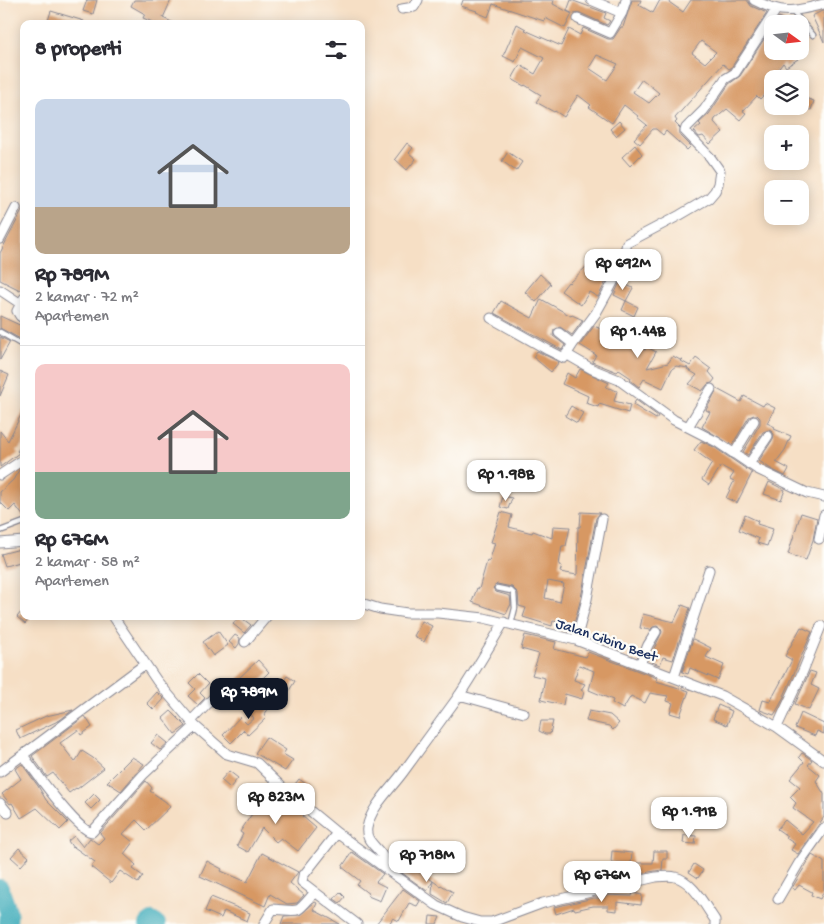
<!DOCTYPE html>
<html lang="id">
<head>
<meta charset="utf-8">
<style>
  body { margin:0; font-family:"Gochi Hand",sans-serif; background:#f7f7f7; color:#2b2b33; height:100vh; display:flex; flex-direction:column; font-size:19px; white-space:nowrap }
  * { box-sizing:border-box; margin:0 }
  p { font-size:16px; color:#7c7c81 }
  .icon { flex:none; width:28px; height:28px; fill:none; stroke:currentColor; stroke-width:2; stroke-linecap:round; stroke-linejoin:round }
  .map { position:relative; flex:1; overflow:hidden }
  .drawer { position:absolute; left:20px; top:20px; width:345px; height:600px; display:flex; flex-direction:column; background:#fff; border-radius:10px; box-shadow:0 2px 12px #0003 }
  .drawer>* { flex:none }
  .needle { width:32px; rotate:105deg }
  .tools { position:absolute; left:764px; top:15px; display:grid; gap:10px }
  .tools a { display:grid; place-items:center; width:45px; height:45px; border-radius:10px; background:#fff; box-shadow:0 2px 12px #0003; font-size:25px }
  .price { position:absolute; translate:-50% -42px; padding:0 11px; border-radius:10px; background:#fff; color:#222; font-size:16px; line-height:32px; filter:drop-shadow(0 1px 2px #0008) }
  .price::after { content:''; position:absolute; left:50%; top:30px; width:15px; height:11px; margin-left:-8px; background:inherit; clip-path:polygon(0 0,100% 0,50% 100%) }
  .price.on { background:#111827; color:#fff }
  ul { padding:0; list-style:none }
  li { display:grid; align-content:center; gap:10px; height:265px; padding:0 15px }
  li+li { border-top:1px solid #e1e1e2 }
  li span { display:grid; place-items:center; height:155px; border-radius:10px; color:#555 }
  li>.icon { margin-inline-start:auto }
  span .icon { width:90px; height:90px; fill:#fffc; stroke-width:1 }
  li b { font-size:21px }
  h2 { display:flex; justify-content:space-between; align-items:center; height:60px; padding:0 15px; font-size:21px }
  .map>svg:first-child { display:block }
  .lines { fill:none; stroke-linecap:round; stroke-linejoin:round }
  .river { stroke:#3baab9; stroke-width:18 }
  .building { fill:#d79864; fill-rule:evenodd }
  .service-casing { stroke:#888792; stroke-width:7 }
  .minor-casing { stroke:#888792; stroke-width:11 }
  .service { stroke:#fff; stroke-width:4.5 }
  .minor { stroke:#fff; stroke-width:9 }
  .labels { text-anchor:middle; stroke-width:4.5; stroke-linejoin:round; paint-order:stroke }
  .street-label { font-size:15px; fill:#1b2f5e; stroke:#fdfcf7 }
</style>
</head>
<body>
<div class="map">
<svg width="824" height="924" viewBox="0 0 824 924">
  <rect width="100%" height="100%" fill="#fdfcf7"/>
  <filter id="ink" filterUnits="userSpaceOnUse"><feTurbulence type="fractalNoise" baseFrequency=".02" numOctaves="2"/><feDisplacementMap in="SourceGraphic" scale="10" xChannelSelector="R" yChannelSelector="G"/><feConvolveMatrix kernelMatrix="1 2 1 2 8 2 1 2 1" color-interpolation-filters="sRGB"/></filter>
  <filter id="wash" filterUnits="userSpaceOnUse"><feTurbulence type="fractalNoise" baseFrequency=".0096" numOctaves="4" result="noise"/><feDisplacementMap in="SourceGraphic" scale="20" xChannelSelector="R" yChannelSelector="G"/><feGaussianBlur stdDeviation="1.12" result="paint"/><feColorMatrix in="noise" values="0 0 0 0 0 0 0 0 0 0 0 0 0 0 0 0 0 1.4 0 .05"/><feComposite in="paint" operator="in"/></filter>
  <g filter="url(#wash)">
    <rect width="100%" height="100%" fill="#f6dfc5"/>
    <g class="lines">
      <path class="river" d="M0,888L9,913L8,924
        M148,924L152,921L157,924"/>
    </g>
    <g id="blocks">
      <path class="building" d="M87,0H97L93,14L83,11Z
        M134,0H171L163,18L176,24H157L143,18L145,14L131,6Z
        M463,0H554L553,4L572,14L565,28L545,18L544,21L493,4L488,17L476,12L477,11L461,6Z
        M571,0L606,13L604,18L610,21L607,25L580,13L574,14L567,11Z
        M632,0H641L639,5L653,13L660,0H666L683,12L691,0H747L751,6L767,13L731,68L729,69L723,64L675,118L677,121L675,123L680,128V135L691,146L687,150L666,131L663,135L656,129H653L640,144L634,139L647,125L637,117L638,116L624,105L612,123L589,107L591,105L578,95L564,117L555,111L554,112L536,102L541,95L525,85L524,86L512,79L520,65L535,74L544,58L522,47L515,62L503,56L517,24L526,29L525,30L561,46L569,29L580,35L583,28L608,39H613L621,27H623ZM701,41L716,52L705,63L692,53ZM597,55L618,64L607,80L589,68ZM642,79L659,93L649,103L633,92Z
        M824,10V42L812,16Z
        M51,11L84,21L83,24H47Z
        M779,17L789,24H775Z
        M772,27V51H793L798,59L786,67L783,63L766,85L770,89L760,99L757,96L743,111L746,113L740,120L727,109L715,119L714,122L723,132L710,144L703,136L699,137L694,131L701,125L699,123L709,114L729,84L740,76Z
        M802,97L814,101L811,110L799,107Z
        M619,121L625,128L616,136L610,129Z
        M407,143L413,148L409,153L416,159L407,170L395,159Z
        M635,145L642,154L630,166L622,157Z
        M508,152L522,162L516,171L502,161Z
        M24,203V284L20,290L0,280V253L22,211Z
        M599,258L612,270L598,297L589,292L581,305L561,291L568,282L569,283L587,266L590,269Z
        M540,274L551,284L536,302L525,292Z
        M620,282L633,288L626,301L614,295Z
        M541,299L571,316L572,315L583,320L572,335L560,327L554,330L553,336L565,345L562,350L494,313L501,301L532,318Z
        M626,301L638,307L634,316L622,310Z
        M0,316L24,327V341L0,328Z
        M615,321L626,328L622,335L645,350L647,347L656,352L647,368L668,363L673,356L680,360L683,359L681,361L690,366L696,358L711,369L709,372L715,379L712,383L708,384L702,391L689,384L697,375L687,369L688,368L676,366L672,369L663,388L644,379L639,387L630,380L631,378L619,370L617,372L592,362L596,355L580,345L594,326L608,332Z
        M0,337L10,342L0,360Z
        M537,351L559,362L551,372L533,357Z
        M580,369L609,383L606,387L617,391L614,401L630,405L628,413L599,404L598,407L586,403L588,396L562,384L567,373L575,378Z
        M0,371L9,375L0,396Z
        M717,389L741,402L744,396L763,406L765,403L775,408L767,423L775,427L774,429L791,436L785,450L776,462L789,469L785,476L771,469L759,461L758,462L773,439L774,434L771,431L768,430L763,432L748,455L743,452L760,424V418L757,415H754L749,417L732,445L702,427L710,412L706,410Z
        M636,400L658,416L656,419L633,405Z
        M571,406L583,413L577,423L565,416Z
        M24,409V442L17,451L19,453L0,467V431L8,441Z
        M701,441L714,447L752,473L737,503L726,498L734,481L730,479L734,473L721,466L709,485L702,480L712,463L694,450Z
        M24,467V517L15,505L9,511L0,502V492L13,480L19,470Z
        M769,482L785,490L781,500L764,494Z
        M503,496L512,498L508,509L500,507Z
        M501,512L512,515L509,527L532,533L533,531L552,538L553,526L570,527L566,546H562L559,565L562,566L560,572L577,575L578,527H580L581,512L600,513L596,518L581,598L572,632L567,631L569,624L553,621L552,626L523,617L526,608L519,606L518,593L512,587L497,584L493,588L496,592L510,596L511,604L506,614L472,602L477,588L479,589L487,561L489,562L495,543L491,542ZM548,581L564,584L560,602L545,598Z
        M801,513L817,518L813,540L806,560L788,554Z
        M745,515L758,521L757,524L773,529L767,546L757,543L759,539L739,530Z
        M24,548V561L5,566L1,554Z
        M682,605L690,608L673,660L663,657L660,665L652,662V661L649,659L662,632L661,629L657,626L653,627L650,630L640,628L643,614L674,622Z
        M22,611L24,616L30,618L25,624L17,617Z
        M239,616L251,625L244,633L233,624Z
        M422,621L432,626L424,642L414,636Z
        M801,627L812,632L781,703L774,715L760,710L763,700L770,702L785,674L792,660L785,656Z
        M218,631L228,645L213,656L203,642Z
        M235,635L240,638L239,644L236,648L229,642Z
        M525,635L556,642L554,649L586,657L588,652L657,678L656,681L689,691L680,716L670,713L673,703L667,701L668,696L650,693L645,703L631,696L623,709L612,703L613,700L589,690L594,671L579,665L574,680L585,684L581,690L584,692L582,699L565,694L563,705L541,700L545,678L532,675L539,654L521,649Z
        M693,639L711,648L706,657L724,665L718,680L690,668L688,674L682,672Z
        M258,660L269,672L250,691L238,679Z
        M810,671L816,673L811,685L819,689L809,710L795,704Z
        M198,674L208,684L200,693L205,698L198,705L188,696L195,689L189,683Z
        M287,676L295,681L287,694L279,688Z
        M157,692L164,699L154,710L147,703Z
        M261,696L272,704L264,715L266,718L248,735L244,730L231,743L223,735L240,717L247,724L254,718L246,709Z
        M718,705L732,711L727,725L713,719Z
        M73,710L60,720L20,739L16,730L46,716Z
        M171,711L186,726L175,734L163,718Z
        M589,711L610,715L619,723L613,730L609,726L586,721Z
        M801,713L824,724V734L817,731L815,736L795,728Z
        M85,716L92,727L81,735L78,730L60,743L75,762L82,751L93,758L104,768L77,789L76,788L69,793L53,773L47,777L32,756Z
        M541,721H553L550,734H545L539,731Z
        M158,735L168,743L160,750L151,743Z
        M266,737L286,750L283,754L293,760L285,771L255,753Z
        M802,753L812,760L808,765L820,775L816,781L824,794V817L798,854L791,850L795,844L786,838L787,836L777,829L785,820L802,834L813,822L793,808L796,803L790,797L800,787L790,779L804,762L799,757Z
        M132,757L144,764L121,791L107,782Z
        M22,764L38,786L46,800L68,822L60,830L37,808L21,818L12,803L10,804L2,794L21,779L15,769Z
        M229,771L238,778L230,788L221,780Z
        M299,779L309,786L301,796L292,788Z
        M146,781L152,788L150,791L166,802L170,807L146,830L136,820L123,834L133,842L124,854L136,865L133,869L143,876L138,883L120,871L111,883L91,867L95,862L74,847L73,848L68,841L74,836L83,847L90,838L98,844L104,838L100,833Z
        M94,794L100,800L91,809L85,803Z
        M265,794L287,809L292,804L304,814L302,816L316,828L298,851L281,838L276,842L262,828L248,852L237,846L243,834L240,832Z
        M684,835L696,836L695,844L683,843Z
        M19,848L29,857L21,866L11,857Z
        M612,851L632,853L631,864L611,862Z
        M654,851H667V859H663L662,870L649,872L635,876V863H653Z
        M352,852L383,874L376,882L386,887L380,901L368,896L369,894L357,885L360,881L342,867Z
        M262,853L298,872L290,883L304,895L297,903L287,904L270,894L265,906L200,876L207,861L222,869L221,871L247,882Z
        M812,855L824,862V891L820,899L811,895L812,892L799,885L795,890L792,888Z
        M408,864L415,869L417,866L425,871L423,874L440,886L441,885L453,892L447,903L432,894L433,881L427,891L402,873Z
        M694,864L703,870L698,878L689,872Z
        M403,889L420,901L417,906L409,903L399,921L393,918L389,924H376Z
        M340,892L345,897L340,903L334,899Z
        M633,893L642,895L641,905L617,902V911L608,910V906H593L575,910L574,908L556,914L554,907L594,898H604L606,895L632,896Z
        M211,897L250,913L247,921L224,911L221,918L205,911Z
        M315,902L317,903L314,910L340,924H281L284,916L300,915Z
        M430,916L440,917L437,924H429Z"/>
    </g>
  </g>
  <g filter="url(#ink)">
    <use href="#blocks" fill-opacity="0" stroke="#888792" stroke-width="1"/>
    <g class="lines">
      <defs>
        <path id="service" d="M793,12L813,35
          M0,332L24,346
          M0,531L24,522
          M497,588L511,591L514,594L515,608L511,624"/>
        <path id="minor" d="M591,0L622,13
          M754,0C783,15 793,12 824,4
          M402,9L414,7L418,0
          M578,19L610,33L622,13L626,0
          M0,239L16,208
          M0,290L21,304
          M24,298L17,311L20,316L24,319
          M491,318L548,350L564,358L573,344L596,313L610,288L622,265L627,243L680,215L709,198L715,191L718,184L720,171L710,157L685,131L686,128L704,110L725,79L735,73L776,10
          M559,333L573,344
          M566,354L592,369L619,380L674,420L717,442L757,469L807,493L824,497
          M688,427L711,389
          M734,454L754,421
          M749,464L768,436
          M0,475L24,459
          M819,539L824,515
          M0,543L24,541
          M361,603L380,609L407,613H438L484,618L576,640L722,696L777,727L824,761
          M113,616L157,681L195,726L227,754L257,763L286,791L337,833L436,905L462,917L480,922H492L543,903L656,877C662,877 670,875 675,877C693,881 705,906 715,920V924
          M576,640L587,599L602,519
          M245,642L267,616
          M640,664L648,645L656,632
          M674,677L709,570
          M459,695L524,713
          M191,721L220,691
          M777,727L803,671L821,626
          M23,755C33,769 78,832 92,832L143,775L195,726
          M0,772L145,664
          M0,803L8,813
          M385,867C387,850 364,845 367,828C371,806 392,788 404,771C422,746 440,722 458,697C474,673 489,647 504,622
          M315,892L357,924
          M778,899L799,863L824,828
          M264,924L273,909C302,911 295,915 315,892L302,882L303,876L337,833"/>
      </defs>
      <use href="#service" class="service-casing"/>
      <use href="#minor" class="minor-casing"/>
      <use href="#service" class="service"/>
      <use href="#minor" class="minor"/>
    </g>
  </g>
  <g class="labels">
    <g class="street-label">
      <text transform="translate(607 639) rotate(19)" y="5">Jalan Cibiru Beet</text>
    </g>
  </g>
</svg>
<div class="tools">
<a><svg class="needle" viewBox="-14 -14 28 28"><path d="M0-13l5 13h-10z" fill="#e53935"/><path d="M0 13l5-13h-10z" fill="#7c7c81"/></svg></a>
<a><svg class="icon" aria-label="layers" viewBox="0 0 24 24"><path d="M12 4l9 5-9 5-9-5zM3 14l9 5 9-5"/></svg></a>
<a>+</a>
<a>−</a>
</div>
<b class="price" style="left:623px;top:291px">Rp 692M</b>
<b class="price" style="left:638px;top:359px">Rp 1.44B</b>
<b class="price" style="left:506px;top:502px">Rp 1.98B</b>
<b class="price on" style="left:249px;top:720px">Rp 789M</b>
<b class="price" style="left:276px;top:825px">Rp 823M</b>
<b class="price" style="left:689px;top:839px">Rp 1.91B</b>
<b class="price" style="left:427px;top:883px">Rp 718M</b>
<b class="price" style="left:602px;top:903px">Rp 676M</b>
<section class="drawer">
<h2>8 properti<svg class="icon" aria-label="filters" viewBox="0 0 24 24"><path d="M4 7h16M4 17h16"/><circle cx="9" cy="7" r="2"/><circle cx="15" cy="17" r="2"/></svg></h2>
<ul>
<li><span style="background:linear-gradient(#c9d6e8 70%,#b9a48a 0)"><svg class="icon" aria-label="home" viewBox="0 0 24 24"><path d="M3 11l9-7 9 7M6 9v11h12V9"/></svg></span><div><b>Rp 789M</b><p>2 kamar · 72 m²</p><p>Apartemen</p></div></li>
<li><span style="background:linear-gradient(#f6c9c9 70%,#7fa58c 0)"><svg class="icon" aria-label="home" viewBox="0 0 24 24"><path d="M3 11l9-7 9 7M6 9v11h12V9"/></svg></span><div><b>Rp 676M</b><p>2 kamar · 58 m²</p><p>Apartemen</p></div></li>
</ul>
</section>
</div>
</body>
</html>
